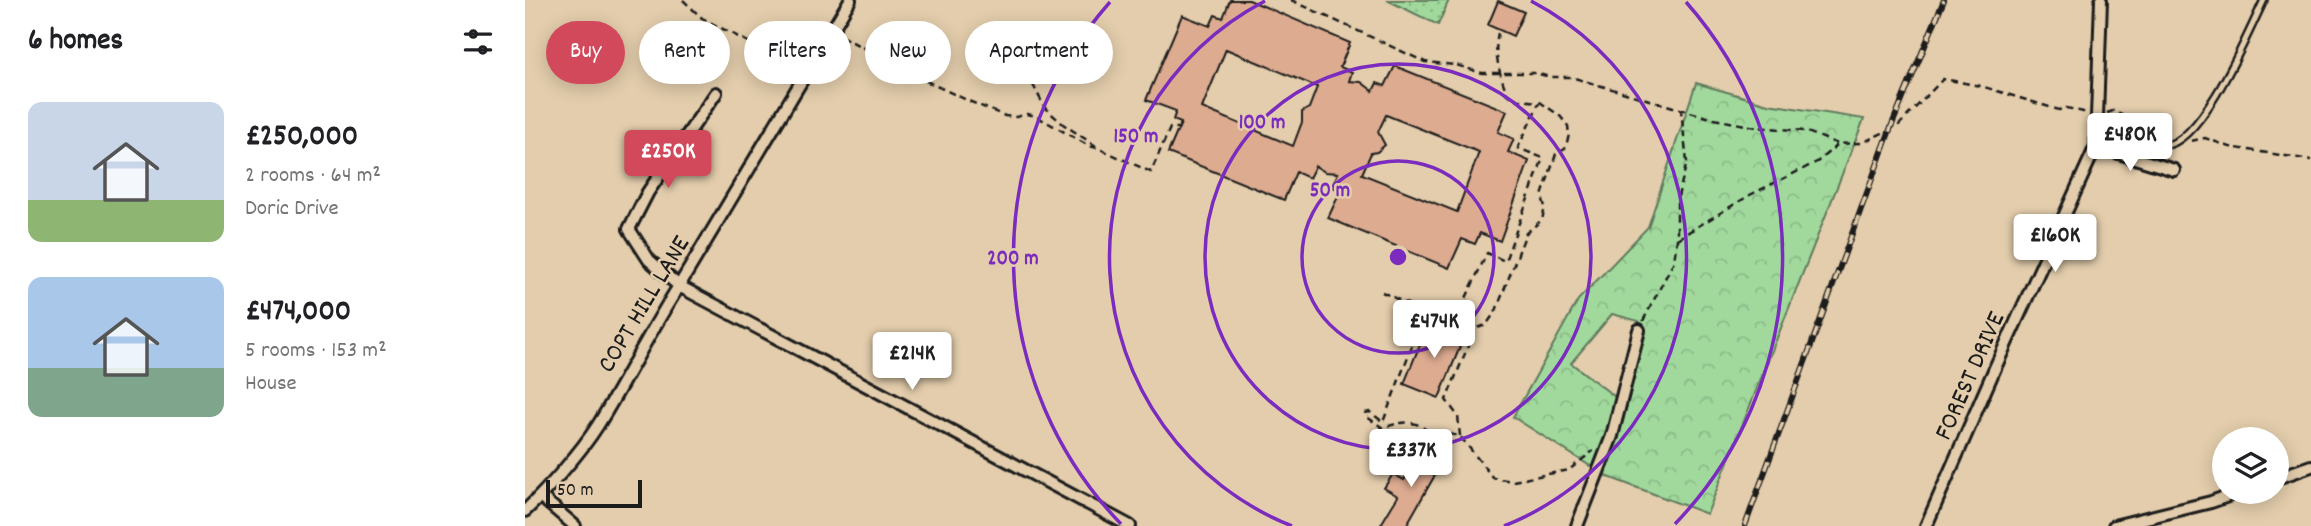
<!DOCTYPE html>
<html lang="en">
<head>
<meta charset="utf-8">
<style>
  body { margin:0; font-family:Dekko,sans-serif; background:#f2f2f2; color:#202124; height:100vh; display:flex; flex-direction:column; font-size:26px; white-space:nowrap }
  * { box-sizing:border-box; margin:0 }
  p { font-size:23px; color:#757577 }
  .icon { flex:none; width:38px; height:38px; fill:none; stroke:currentColor; stroke-width:2; stroke-linecap:round; stroke-linejoin:round }
  .map { position:relative; flex:1; overflow:hidden }
  .details { display:flex; flex-direction:column; background:#fff; width:525px }
  .details>* { flex:none }
  .banner { position:absolute; left:21px; top:21px; width:665px; height:63px; display:flex; gap:14px }
  .fabs { position:absolute; left:1687px; top:427px; display:grid; gap:14px }
  .fabs a { display:grid; place-items:center; width:77px; height:77px; border-radius:50%; background:#fff; box-shadow:0 4px 18px #0003; font-size:35px }
  .scale { position:absolute; left:21px; bottom:18px; width:96px; box-sizing:border-box; padding-left:7px; border:4px solid #1c1c1c; border-top:0; font-size:19px; line-height:24px; white-space:nowrap; color:#1c1c1c; -webkit-text-stroke:5px #e3cdac; paint-order:stroke }
  .price { position:absolute; translate:-50% -60px; padding:0 16px; border-radius:7px; background:#fff; color:#222; font-size:23px; line-height:46px; filter:drop-shadow(0 2px 4px #0008) }
  .price::after { content:''; position:absolute; left:50%; top:42px; width:21px; height:16px; margin-left:-10px; background:inherit; clip-path:polygon(0 0,100% 0,50% 100%) }
  .price.active { background:#d1495b; color:#fff }
  ul { padding:0; list-style:none }
  li { display:flex; align-items:center; gap:21px; height:175px; padding:0 28px }
  li span { display:grid; place-items:center; flex:none; width:196px; height:140px; border-radius:14px; color:#555 }
  li>.icon { margin-inline-start:auto }
  span .icon { width:84px; height:84px; fill:#fffc; stroke-width:1 }
  li b { font-size:30px }
  h2 { display:flex; justify-content:space-between; align-items:center; height:84px; padding:0 28px; font-size:30px }
  .tag { padding:0 24px; border-radius:32px; background:#fff; box-shadow:0 4px 18px #0003; font-size:24px; line-height:63px }
  .tag.active { background:#d1495b; color:#fff }
  main { display:flex; flex:1; min-height:0 }
  .map>svg:first-child { display:block }
  .green { fill:url(#green-dots); stroke:#5e7a5c; stroke-width:2 }
  .forest { fill:url(#forest-crowns); stroke:#5e7a5c; stroke-width:2; fill-rule:evenodd }
  .building { fill:#ddab90; stroke:#1c1c1c; stroke-width:2; fill-rule:evenodd }
  .lines { fill:none; stroke-linecap:round; stroke-linejoin:round }
  .service-casing { stroke:#1c1c1c; stroke-width:10 }
  .minor-casing { stroke:#1c1c1c; stroke-width:16 }
  .path { stroke:#1c1c1c; stroke-width:2.5; stroke-dasharray:7 5; stroke-linecap:butt }
  .service { stroke:#e3cdac; stroke-width:5 }
  .minor { stroke:#e3cdac; stroke-width:10 }
  .rail-casing { stroke:#1c1c1c; stroke-width:6 }
  .rail { stroke:#e3cdac; stroke-width:3.5; stroke-dasharray:10; stroke-linecap:butt }
  .ring { fill:none; stroke:#7b2cbf; stroke-width:3.5 }
  .labels { text-anchor:middle; stroke-width:5; stroke-linejoin:round; paint-order:stroke }
  .street-label { font-size:26px; fill:#1c1c1c; stroke:#e3cdac }
  .centre { fill:#7b2cbf; stroke:#e3cdac; stroke-width:3.5 }
  .ring-label { font-size:21px; text-anchor:middle; font-weight:bold; fill:#7b2cbf; stroke:#e3cdac; stroke-width:5; stroke-linejoin:round; paint-order:stroke }
</style>
</head>
<body>
<main>
<section class="details">
<h2>6 homes<svg class="icon" aria-label="filters" viewBox="0 0 24 24"><path d="M4 7h16M4 17h16"/><circle cx="9" cy="7" r="2"/><circle cx="15" cy="17" r="2"/></svg></h2>
<ul>
<li><span style="background:linear-gradient(#c9d6e8 70%,#8fb573 0)"><svg class="icon" aria-label="home" viewBox="0 0 24 24"><path d="M3 11l9-7 9 7M6 9v11h12V9"/></svg></span><div><b>£250,000</b><p>2 rooms · 64 m²</p><p>Doric Drive</p></div></li>
<li><span style="background:linear-gradient(#a9c7e8 65%,#7fa58c 0)"><svg class="icon" aria-label="home" viewBox="0 0 24 24"><path d="M3 11l9-7 9 7M6 9v11h12V9"/></svg></span><div><b>£474,000</b><p>5 rooms · 153 m²</p><p>House</p></div></li>
</ul>
</section>
<div class="map">
<svg width="1786" height="526" viewBox="0 0 1786 526">
  <defs>
    <pattern id="green-dots" width="8" height="8" patternUnits="userSpaceOnUse" patternTransform="scale(1.75)"><rect width="8" height="8" fill="#a1d99d"/><path d="M2 2h.1M6 6h.1" fill="none" stroke="#8aba87" stroke-width="1.8" stroke-linecap="round"/></pattern>
    <pattern id="forest-crowns" width="20" height="18" patternUnits="userSpaceOnUse" patternTransform="scale(1.75)"><rect width="20" height="18" fill="#a1d99d"/><path d="M2 6a3 3 0 1 1 6 0M12 15a3 3 0 1 1 6 0" fill="none" stroke="#8aba87"/></pattern>
  </defs>
  <rect width="100%" height="100%" fill="#e3cdac"/>
  <filter id="ink" filterUnits="userSpaceOnUse"><feTurbulence type="fractalNoise" baseFrequency=".0143" numOctaves="2"/><feDisplacementMap in="SourceGraphic" scale="14" xChannelSelector="R" yChannelSelector="G"/><feConvolveMatrix kernelMatrix="1 2 1 2 8 2 1 2 1" color-interpolation-filters="sRGB"/></filter>
  <g filter="url(#ink)">
    <path class="green" d="M862,0H924L913,25Z"/>
    <path class="forest" d="M1171,83L1243,104L1339,119L1182,514L1081,476L988,417L1053,300L1123,227ZM1087,314L1114,321L1121,332L1102,406L1046,363Z"/>
    <path class="building" d="M705,0H724L825,43L815,67L827,72L824,81L836,82L848,91L852,83L860,86L870,66L982,111L973,132L989,139L983,152L1004,161L975,241L955,233L950,244L937,239L924,268L803,218L816,190L807,187L813,173L800,172L790,166L784,178L771,172L759,200L643,153L656,123L648,120L651,111L621,100L657,15L685,26L690,15L698,18ZM701,49L792,87L784,108L777,112V122L768,146L677,108ZM861,115L954,152L932,212L837,174L846,153L852,152L860,145L853,132Z
      M973,1L999,12L988,36L963,25Z
      M904,322L939,337L914,398L879,384Z
      M898,449L918,461L881,526H855L873,496L859,488L868,474L879,480Z"/>
    <g class="lines">
      <defs>
        <path id="service" d="M1571,125C1587,130 1624,144 1639,145C1676,146 1725,29 1739,0"/>
        <path id="minor" d="M191,93L123,192L104,229L124,260L154,286L605,526
          M1571,146L1649,170
          M1752,478L1786,466
          M15,496L50,526
          M0,511C23,489 56,452 73,425C101,380 125,331 154,286L325,0
          M1052,526L1087,436L1114,330
          M1401,526L1470,368L1571,146L1576,0
          M1589,526L1686,502L1714,492"/>
      </defs>
      <use href="#service" class="service-casing"/>
      <use href="#minor" class="minor-casing"/>
      <path class="path" d="M158,0L177,18L225,43L268,77
        M766,0L900,62L931,65L957,73H1010L1025,77H1046L1189,119L1231,127L1280,131L1313,144L1337,143L1374,125L1418,79L1456,86L1534,110L1542,108L1562,113
        M316,36L403,82L446,102L480,116L491,117L502,114L511,116L564,146L573,148L626,172L645,128H654
        M480,48L501,63L504,77L520,108L538,124L571,146
        M1582,113L1588,111L1640,135
        M1666,141L1680,138L1705,147L1786,160
        M1152,239L1225,195L1292,162L1312,145
        M857,292L900,312L858,422L845,412L840,413L842,417L858,428C872,423 888,418 901,430L900,436L877,472
        M900,312L929,324L962,253L980,261L1018,158L993,148L1014,103
        M1118,321L1149,261L1152,239V200L1162,162L1156,110
        M901,430L935,436L968,478L988,481L1044,470L1068,451
        M935,436L933,416L921,400L950,329L961,325L971,311L1001,233L1017,220L1020,207L1017,196L1031,154L1040,149L1044,135L1043,126L1035,116L1015,102L994,100L982,94C975,74 968,54 973,33"/>
      <use href="#service" class="service"/>
      <use href="#minor" class="minor"/>
      <defs>
        <path id="rail" d="M1220,526L1366,127L1419,0"/>
      </defs>
      <use href="#rail" class="rail-casing"/>
      <use href="#rail" class="rail"/>
    </g>
  </g>
  <g class="ring">
    <circle cx="873" cy="257" r="96"/>
    <circle cx="873" cy="257" r="193"/>
    <path d="M767 526A289 289 0 0 1 740 1M1006 1A289 289 0 0 1 979 526"/>
    <path d="M596 524A385 385 0 0 1 585 2M1161 2A385 385 0 0 1 1150 524"/>
  </g>
  <g class="labels">
    <g class="street-label">
      <text transform="translate(117 303) rotate(-59)" y="9">COPT HILL LANE</text>
      <text transform="translate(1443 375) rotate(-66)" y="9">FOREST DRIVE</text>
    </g>
  </g>
  <circle cx="873" cy="257" r="10" class="centre"/>
  <g class="ring-label">
    <text x="737" y="128">100 m</text>
    <text x="611" y="142">150 m</text>
    <text x="805" y="196">50 m</text>
    <text x="488" y="264">200 m</text>
  </g>
</svg>
<div class="fabs">
<a><svg class="icon" aria-label="layers" viewBox="0 0 24 24"><path d="M12 4l9 5-9 5-9-5zM3 14l9 5 9-5"/></svg></a>
</div>
<div class="scale">50 m</div>
<b class="price" style="left:1605px;top:173px">£480K</b>
<b class="price active" style="left:143px;top:190px">£250K</b>
<b class="price" style="left:1530px;top:274px">£160K</b>
<b class="price" style="left:909px;top:360px">£474K</b>
<b class="price" style="left:387px;top:392px">£214K</b>
<b class="price" style="left:886px;top:489px">£337K</b>
<div class="banner">
<a class="tag active">Buy</a>
<a class="tag">Rent</a>
<a class="tag">Filters</a>
<a class="tag">New</a>
<a class="tag">Apartment</a>
</div>
</div>
</main>
</body>
</html>
